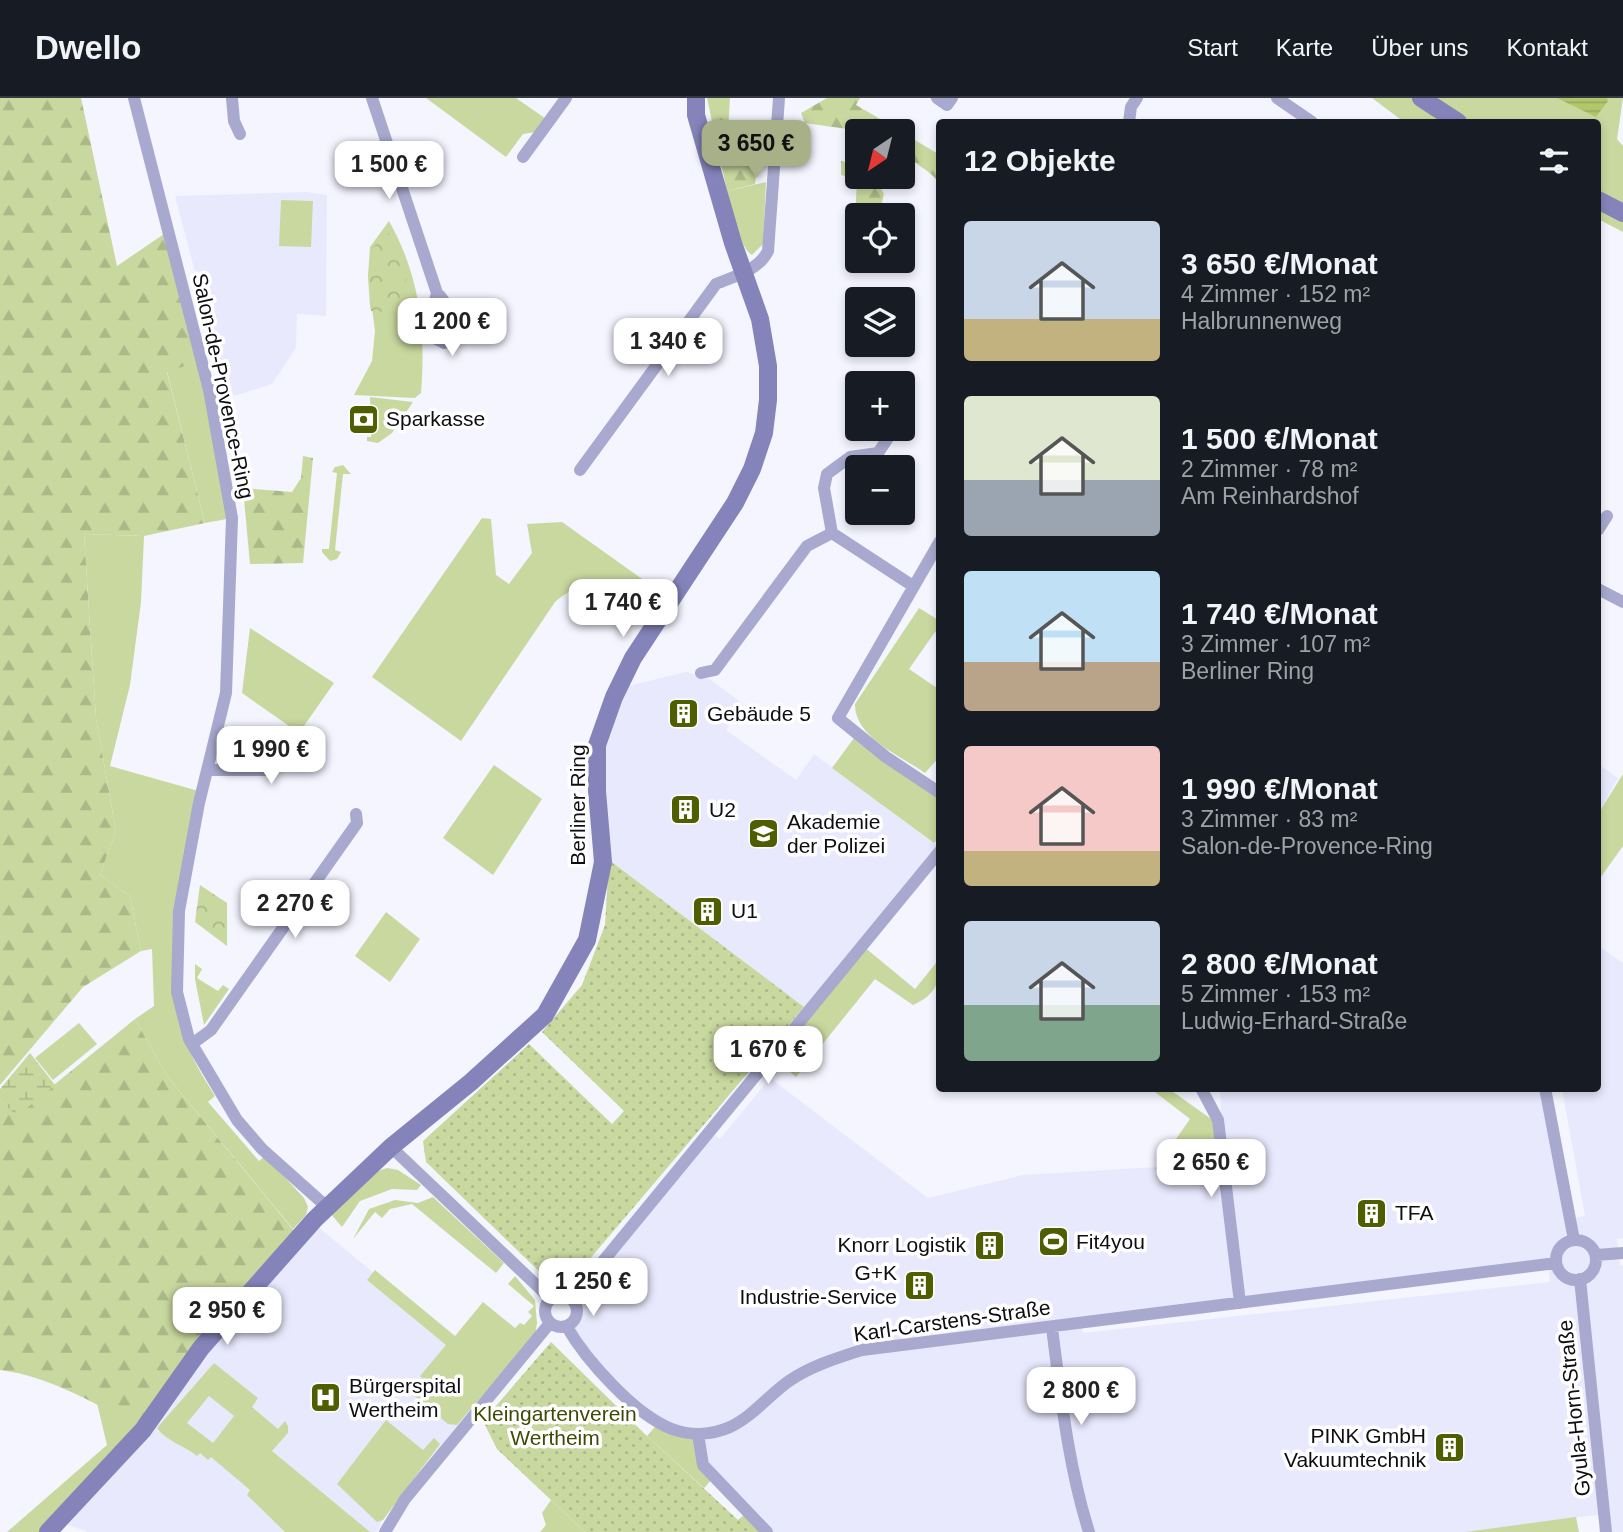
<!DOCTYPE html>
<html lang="de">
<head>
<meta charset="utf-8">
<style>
  body { margin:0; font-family:Arial,sans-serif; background:#242831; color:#f1f3f6; height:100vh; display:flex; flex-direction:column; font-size:26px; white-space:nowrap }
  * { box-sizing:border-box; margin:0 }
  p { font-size:23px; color:#9ea1a6 }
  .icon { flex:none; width:38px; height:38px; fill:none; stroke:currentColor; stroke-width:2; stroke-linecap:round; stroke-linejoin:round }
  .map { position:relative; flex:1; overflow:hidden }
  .sheet { position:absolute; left:936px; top:21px; width:665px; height:973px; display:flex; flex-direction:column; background:#171b24; border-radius:7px; box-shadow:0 4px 10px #0003 }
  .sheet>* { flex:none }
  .needle { width:46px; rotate:215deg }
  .fabs { position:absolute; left:845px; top:21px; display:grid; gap:14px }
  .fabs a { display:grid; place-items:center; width:70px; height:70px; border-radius:7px; background:#171b24; box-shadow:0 4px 10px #0003; font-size:35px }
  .price { position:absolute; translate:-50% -60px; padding:0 16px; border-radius:14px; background:#fff; color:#222; font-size:23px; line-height:46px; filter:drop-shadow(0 2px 4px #0008) }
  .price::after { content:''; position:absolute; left:50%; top:42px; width:21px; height:16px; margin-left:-10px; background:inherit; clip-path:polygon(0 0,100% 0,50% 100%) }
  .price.active { background:#a8b087; color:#111 }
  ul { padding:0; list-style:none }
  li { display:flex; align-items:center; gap:21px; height:175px; padding:0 28px }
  li span { display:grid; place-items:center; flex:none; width:196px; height:140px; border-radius:7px; color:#555 }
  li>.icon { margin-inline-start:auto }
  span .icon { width:84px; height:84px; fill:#fffc; stroke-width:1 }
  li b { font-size:30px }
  h2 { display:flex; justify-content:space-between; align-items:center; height:84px; padding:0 28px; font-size:30px }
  header { display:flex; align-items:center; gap:42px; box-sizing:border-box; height:98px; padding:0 35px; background:#171b24; border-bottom:2px solid #363941 }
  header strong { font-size:33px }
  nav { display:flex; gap:38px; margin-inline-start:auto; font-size:24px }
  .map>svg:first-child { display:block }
  .built { fill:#e9e9fe; fill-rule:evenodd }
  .grass { fill:#c9d89f; fill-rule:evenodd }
  .forest { fill:url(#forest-firs) }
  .wetland { fill:url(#wetland-marsh) }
  .park { fill:url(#park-crowns) }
  .garden { fill:url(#garden-dots) }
  .water { fill:url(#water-rules) }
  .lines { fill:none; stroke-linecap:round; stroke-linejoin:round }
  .street { stroke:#a9a9cf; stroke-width:12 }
  .secondary { stroke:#8584ba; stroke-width:18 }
  .labels { text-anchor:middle; stroke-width:7; stroke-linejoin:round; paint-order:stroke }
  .street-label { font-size:21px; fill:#0d0d12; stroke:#fff }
  .poi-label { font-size:21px; fill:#0d0d12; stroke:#fff; text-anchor:start }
  .park-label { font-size:21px; fill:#3e4a03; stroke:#fff }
</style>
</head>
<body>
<header>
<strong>Dwello</strong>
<nav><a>Start</a><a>Karte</a><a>Über uns</a><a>Kontakt</a></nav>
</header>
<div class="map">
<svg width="1623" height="1434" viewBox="0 0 1623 1434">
  <defs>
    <pattern id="forest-firs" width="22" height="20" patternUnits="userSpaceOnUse" patternTransform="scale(1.75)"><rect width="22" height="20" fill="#c9d89f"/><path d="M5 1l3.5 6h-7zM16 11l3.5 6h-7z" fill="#abb888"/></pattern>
    <pattern id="wetland-marsh" width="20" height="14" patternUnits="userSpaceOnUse" patternTransform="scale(1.75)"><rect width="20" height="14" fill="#c9d89f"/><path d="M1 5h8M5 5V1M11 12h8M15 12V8" fill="none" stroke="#abb888"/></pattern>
    <pattern id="park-crowns" width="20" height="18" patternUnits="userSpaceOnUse" patternTransform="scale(1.75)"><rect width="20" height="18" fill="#c9d89f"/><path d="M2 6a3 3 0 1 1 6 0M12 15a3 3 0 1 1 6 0" fill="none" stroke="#abb888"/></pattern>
    <pattern id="garden-dots" width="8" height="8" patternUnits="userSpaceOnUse" patternTransform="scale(1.75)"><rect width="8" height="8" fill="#c9d89f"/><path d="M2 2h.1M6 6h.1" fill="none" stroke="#abb888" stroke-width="1.8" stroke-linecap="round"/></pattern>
    <pattern id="water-rules" width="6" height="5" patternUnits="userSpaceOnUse" patternTransform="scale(1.75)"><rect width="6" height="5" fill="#b2c76c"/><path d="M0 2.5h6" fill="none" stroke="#98aa5d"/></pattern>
  </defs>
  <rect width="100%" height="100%" fill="#f4f5ff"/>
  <path class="built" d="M306,94L327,97L326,218L297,216L296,250L272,286L228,300L175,98Z
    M686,574L711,582L743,606L726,632L796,682L814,656L940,750L809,913L609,762L601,671L607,628L628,588Z
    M1598,666L1618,680L1598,716Z
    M1598,848L1623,865V1140L1617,1141L1620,1167L1623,1168V1434H1606L1604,1416L1465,1434H767L672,1331L582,1254L570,1227L577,1218L575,1204L709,1033L720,1041L770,980L928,1100L1023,1077L1223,1065L1220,991H1545L1570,1121L1585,1118L1562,991L1598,990ZM1548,1167L1550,1184L1083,1235L1081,1226Z
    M316,1127L497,1277L383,1420L377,1434H88L66,1426L287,1157Z"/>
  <path class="grass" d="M426,0H516L549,23L542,33L523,36L506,59Z
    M1372,0H1623L1617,41L1623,48V134L1598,121V24H1404Z
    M766,84L763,146L752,157C739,150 732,109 727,93Z
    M281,102L313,103L311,149L279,148Z
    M389,123C420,178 426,233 421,295L415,300L354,297L372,263L375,233L368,178L370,149Z
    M197,264L232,420L205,425L167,273Z
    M370,299L413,304L392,335L378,345L367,343V339H371Z
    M343,367L351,376H343L335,452L341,454L337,461L330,463L322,454V451H329L337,375L332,374L335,369Z
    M482,420L491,421L496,477L509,486L532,455L527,426L562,424L659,493C614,481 594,472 555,504L461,643L372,579Z
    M84,436L144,438L141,504L130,587L110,668L202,694C187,772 159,873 189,950C195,967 206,983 215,998L208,1004L259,1063L265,1058L304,1100L308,1109L306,1117L293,1131L167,978L135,921L154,908L152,851L141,853L130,798L100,777L116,733L96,620Z
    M919,510L940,523V537L935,534L909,571L940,592V658L925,675C901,658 854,639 855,606Z
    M250,530L334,585L299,635L242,595Z
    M854,640L940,702V739L934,745L832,670Z
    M494,667L542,701L493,777L443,740Z
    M1623,676V748L1598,783V716Z
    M386,814L420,841L390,884L355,858Z
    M863,848L915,891L940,860C940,884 937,896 913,907L875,881L796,979L771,958Z
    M195,866L202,871L197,880L218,893L223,887L229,891L204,927L195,881Z
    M79,925L97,946L53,982L35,960Z
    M1151,991H1169L1214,1023L1224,1065L1155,1071L1190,1021Z
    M387,1070L398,1072L421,1087L417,1092L392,1091L360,1103L342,1129L330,1115L375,1074Z
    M433,1099L504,1165L496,1175L412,1106L390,1111L382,1120L375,1114L353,1141L369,1111L395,1102L418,1105Z
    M375,1172L455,1238L483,1204L515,1230L520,1225L524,1227L532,1218L528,1214L534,1208L508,1186L515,1178L535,1202L537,1225L535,1237L457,1327L448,1326L412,1296L423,1281L420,1278L446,1247L367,1182Z
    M214,1265L258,1300L252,1309L278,1331L285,1323L288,1328V1335L272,1353L370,1434H285L247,1397L250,1392L211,1359L208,1362L200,1355L197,1358C185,1348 166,1343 157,1330ZM209,1298L234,1318L213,1345L187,1325Z
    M97,1305L143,1332L48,1434H7L107,1347Z
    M386,1322L423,1352L434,1340L440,1346L383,1422L377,1424L337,1386Z
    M659,1324L690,1336L713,1380L704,1390L647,1338Z
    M551,1402L585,1434H540L546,1427L542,1415Z
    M1576,1419L1579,1434H1465Z"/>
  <path class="forest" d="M0,0H81L117,168L164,136L197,264L167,274L205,425L144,438L84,436L96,620L116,733L100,777L130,798L141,853L83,889L0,987Z
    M707,0H730L728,33L760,46L755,86L727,93Z
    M827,0H860L856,7L901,33H861L805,25L801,15Z
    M903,35L940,57V86C925,64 903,69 903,35Z
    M841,63L857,66L858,79H874L884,96L879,117H858L857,147L855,122L857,81L841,77Z
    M303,358L313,360L303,465L250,466L243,390L292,394L301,380Z
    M135,921L167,978L299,1139L143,1332C100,1308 50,1278 0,1272V1002L17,1017Z"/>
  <path class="wetland" d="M30,955L55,987L17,1018L0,1002V991Z"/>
  <path class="park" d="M389,135L408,174L398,215L371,213L370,208L368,178L372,150Z
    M200,787L227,805V848L195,824Z"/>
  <path class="garden" d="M609,762L804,909L571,1183H549L426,1064L423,1043L529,946L612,1026L624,1013L542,934L582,887L605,827Z
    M551,1244L647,1338L738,1422L745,1416L761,1434H585L497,1351L483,1323Z"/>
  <path class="water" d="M1557,0H1607L1608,3L1596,19Z"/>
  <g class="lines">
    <path class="street" d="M134,0L209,292L232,420L226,595L199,705L179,813L177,894L189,941L237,1022L262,1051L327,1109
      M232,0L234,23L240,36
      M372,0L437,195C450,207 453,223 456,241L444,245L434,240L431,219L437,195
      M937,0L947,7L952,0
      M1277,0L1312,24
      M1129,24L1131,9L1137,0
      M523,59L566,0
      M580,372L716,186C735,178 758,173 768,153L779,0
      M1598,432L1607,418
      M832,435L824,390L827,376L850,359L878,355L894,331
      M940,443L838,620L886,659L940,695
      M1598,491L1623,504
      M701,575L715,572L807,448L832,435L913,488
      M208,672H267L306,639L316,635
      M192,946L211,932L357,725L356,716
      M1201,990L1218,1022L1240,1205
      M1545,990L1574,1142
      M391,1049L551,1201
      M1556 1162a20 20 0 1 1 40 0a20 20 0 1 1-40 0Z
      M1596,1157L1623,1155
      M1580,1181L1606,1434
      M545 1213a16 16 0 1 1 32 0a16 16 0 1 1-32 0Z
      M572,1201L940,753
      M567,1229C586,1262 635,1317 672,1331C691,1338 712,1337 730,1329C752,1319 769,1297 789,1283C811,1268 837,1260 862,1252L1556,1165
      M1052,1230C1061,1299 1068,1367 1089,1434
      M698,1336L703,1367L767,1434
      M385,1434L405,1401L550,1225"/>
    <path class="secondary" d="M1421,0L1458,24
      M1598,102L1623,115
      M48,1434L143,1332L201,1250L315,1121L391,1049L471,984L545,917L587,842L603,764L597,693V647L614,599L633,560L735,405L752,371L764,335L768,302V268L760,221L733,145L696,17V0"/>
  </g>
  <defs>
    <symbol id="bank-square" viewBox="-11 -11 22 22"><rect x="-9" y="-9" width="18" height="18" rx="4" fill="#4f5e00" stroke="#fff"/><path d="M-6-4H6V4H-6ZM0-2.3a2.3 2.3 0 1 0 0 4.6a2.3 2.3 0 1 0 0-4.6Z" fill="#fff"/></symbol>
    <symbol id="building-square" viewBox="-11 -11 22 22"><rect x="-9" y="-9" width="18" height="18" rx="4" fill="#4f5e00" stroke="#fff"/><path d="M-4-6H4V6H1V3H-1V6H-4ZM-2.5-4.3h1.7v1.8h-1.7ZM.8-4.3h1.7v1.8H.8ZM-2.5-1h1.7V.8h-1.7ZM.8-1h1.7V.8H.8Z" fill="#fff"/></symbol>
    <symbol id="university-square" viewBox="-11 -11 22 22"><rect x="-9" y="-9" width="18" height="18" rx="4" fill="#4f5e00" stroke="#fff"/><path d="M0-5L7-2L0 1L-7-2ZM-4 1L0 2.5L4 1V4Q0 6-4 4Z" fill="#fff"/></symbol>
    <symbol id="stadium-square" viewBox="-11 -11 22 22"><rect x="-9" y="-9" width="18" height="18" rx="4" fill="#4f5e00" stroke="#fff"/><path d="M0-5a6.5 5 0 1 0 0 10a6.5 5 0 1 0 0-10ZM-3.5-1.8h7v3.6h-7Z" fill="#fff"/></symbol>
    <symbol id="hospital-square" viewBox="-11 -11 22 22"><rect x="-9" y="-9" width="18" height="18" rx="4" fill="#4f5e00" stroke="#fff"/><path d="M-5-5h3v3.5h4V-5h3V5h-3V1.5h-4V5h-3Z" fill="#fff"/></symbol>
  </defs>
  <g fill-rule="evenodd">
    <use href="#bank-square" x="346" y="304" width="35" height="35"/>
    <use href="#building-square" x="666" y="598" width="35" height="35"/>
    <use href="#building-square" x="668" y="694" width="35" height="35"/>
    <use href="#university-square" x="746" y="718" width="35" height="35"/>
    <use href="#building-square" x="690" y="796" width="35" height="35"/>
    <use href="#building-square" x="1354" y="1098" width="35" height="35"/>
    <use href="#stadium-square" x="1036" y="1126" width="35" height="35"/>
    <use href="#building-square" x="972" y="1130" width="35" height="35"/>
    <use href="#building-square" x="902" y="1170" width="35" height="35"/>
    <use href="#hospital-square" x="308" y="1282" width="35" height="35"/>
    <use href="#building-square" x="1432" y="1332" width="35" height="35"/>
  </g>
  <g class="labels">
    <g class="street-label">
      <text transform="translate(223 288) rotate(78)" y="7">Salon-de-Provence-Ring</text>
      <text transform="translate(578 707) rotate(-90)" y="7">Berliner Ring</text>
      <text transform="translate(952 1223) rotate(-8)" y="7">Karl-Carstens-Straße</text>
      <text transform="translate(1574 1310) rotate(-96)" y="7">Gyula-Horn-Straße</text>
    </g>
    <g class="poi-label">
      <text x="386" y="328">Sparkasse</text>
      <text x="707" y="623">Gebäude 5</text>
      <text x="709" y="719">U2</text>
      <text x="787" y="731">Akademie<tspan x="787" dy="24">der Polizei</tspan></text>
      <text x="731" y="820">U1</text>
      <text x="1395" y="1122">TFA</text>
      <text x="1076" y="1151">Fit4you</text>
      <text x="966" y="1154" text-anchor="end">Knorr Logistik</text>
      <text x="897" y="1182" text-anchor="end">G+K<tspan x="897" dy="24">Industrie-Service</tspan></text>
      <text x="349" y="1295">Bürgerspital<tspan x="349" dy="24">Wertheim</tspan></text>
      <text x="1426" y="1345" text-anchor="end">PINK GmbH<tspan x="1426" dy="24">Vakuumtechnik</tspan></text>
    </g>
    <g class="park-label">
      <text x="555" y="1323">Kleingartenverein<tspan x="555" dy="24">Wertheim</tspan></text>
    </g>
  </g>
</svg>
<div class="fabs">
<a><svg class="needle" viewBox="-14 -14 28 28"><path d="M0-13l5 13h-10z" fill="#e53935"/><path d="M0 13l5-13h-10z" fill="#9ea1a6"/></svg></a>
<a><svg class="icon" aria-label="locate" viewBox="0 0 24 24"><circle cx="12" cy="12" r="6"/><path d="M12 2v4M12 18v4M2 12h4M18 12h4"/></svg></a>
<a><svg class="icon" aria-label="layers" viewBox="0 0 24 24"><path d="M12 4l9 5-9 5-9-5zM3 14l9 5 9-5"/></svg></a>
<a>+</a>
<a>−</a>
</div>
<b class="price active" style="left:756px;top:82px">3 650 €</b>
<b class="price" style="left:389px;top:103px">1 500 €</b>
<b class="price" style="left:452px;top:260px">1 200 €</b>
<b class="price" style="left:668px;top:280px">1 340 €</b>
<b class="price" style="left:623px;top:541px">1 740 €</b>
<b class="price" style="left:271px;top:688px">1 990 €</b>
<b class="price" style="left:295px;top:842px">2 270 €</b>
<b class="price" style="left:768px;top:988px">1 670 €</b>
<b class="price" style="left:1211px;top:1101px">2 650 €</b>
<b class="price" style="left:593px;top:1220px">1 250 €</b>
<b class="price" style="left:227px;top:1249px">2 950 €</b>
<b class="price" style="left:1081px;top:1329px">2 800 €</b>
<section class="sheet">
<h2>12 Objekte<svg class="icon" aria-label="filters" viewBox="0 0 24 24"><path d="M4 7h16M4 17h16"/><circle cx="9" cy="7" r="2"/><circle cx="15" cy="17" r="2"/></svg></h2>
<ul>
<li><span style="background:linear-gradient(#c9d6e8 70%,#c2b280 0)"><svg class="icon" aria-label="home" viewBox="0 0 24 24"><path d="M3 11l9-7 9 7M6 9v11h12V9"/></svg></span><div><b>3 650 €/Monat</b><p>4 Zimmer · 152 m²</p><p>Halbrunnenweg</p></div></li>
<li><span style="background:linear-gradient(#dfe7d0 60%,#9aa5b1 0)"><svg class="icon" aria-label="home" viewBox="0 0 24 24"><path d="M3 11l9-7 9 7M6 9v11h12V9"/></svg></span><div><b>1 500 €/Monat</b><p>2 Zimmer · 78 m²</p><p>Am Reinhardshof</p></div></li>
<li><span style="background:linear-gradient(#bfe0f5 65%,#b9a48a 0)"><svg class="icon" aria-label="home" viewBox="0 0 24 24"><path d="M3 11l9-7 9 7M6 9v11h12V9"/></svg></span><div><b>1 740 €/Monat</b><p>3 Zimmer · 107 m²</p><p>Berliner Ring</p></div></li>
<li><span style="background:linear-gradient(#f6c9c9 75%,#c2b280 0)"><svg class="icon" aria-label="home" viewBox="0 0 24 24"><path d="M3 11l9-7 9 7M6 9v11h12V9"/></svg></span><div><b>1 990 €/Monat</b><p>3 Zimmer · 83 m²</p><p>Salon-de-Provence-Ring</p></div></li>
<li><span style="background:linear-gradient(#c9d6e8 60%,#7fa58c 0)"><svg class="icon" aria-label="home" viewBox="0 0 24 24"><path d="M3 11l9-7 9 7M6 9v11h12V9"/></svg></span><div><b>2 800 €/Monat</b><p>5 Zimmer · 153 m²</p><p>Ludwig-Erhard-Straße</p></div></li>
</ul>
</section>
</div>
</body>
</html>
